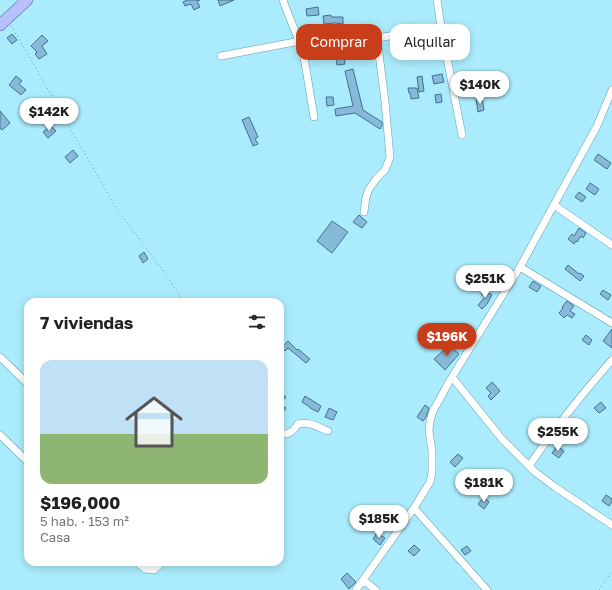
<!DOCTYPE html>
<html lang="es">
<head>
<meta charset="utf-8">
<style>
  body { margin:0; font-family:"Golos Text",sans-serif; background:#f6f6f6; color:#222; height:100vh; display:flex; flex-direction:column; font-size:15px; white-space:nowrap }
  * { box-sizing:border-box; margin:0 }
  p { font-size:13px; color:#767676 }
  .icon { flex:none; width:22px; height:22px; fill:none; stroke:currentColor; stroke-width:2; stroke-linecap:round; stroke-linejoin:round }
  .map { position:relative; flex:1; overflow:hidden }
  .sheet { position:absolute; left:24px; top:298px; width:260px; height:268px; display:flex; flex-direction:column; background:#fff; border-radius:12px; box-shadow:0 2px 10px #0003 }
  .sheet>* { flex:none }
  .guide { position:absolute; left:296px; top:24px; width:256px; height:36px; display:flex; gap:8px }
  .price { position:absolute; translate:-50% -34px; padding:0 9px; border-radius:14px; background:#fff; color:#222; font-size:13px; line-height:26px; filter:drop-shadow(0 1px 2px #0008) }
  .price::after { content:''; position:absolute; left:50%; top:24px; width:12px; height:9px; margin-left:-6px; background:inherit; clip-path:polygon(0 0,100% 0,50% 100%) }
  .price.current { background:#c83e1a; color:#fff }
  ul { padding:0; list-style:none }
  li { display:grid; align-content:center; gap:8px; height:212px; padding:0 16px }
  li+li { border-top:1px solid #e0e0e0 }
  li span { display:grid; place-items:center; height:124px; border-radius:12px; color:#555 }
  li>.icon { margin-inline-start:auto }
  span .icon { width:72px; height:72px; fill:#fffc; stroke-width:1 }
  li b { font-size:17px }
  h2 { display:flex; justify-content:space-between; align-items:center; height:48px; padding:0 16px; font-size:17px }
  .tag { padding:0 14px; border-radius:12px; background:#fff; box-shadow:0 2px 10px #0003; font-size:14px; line-height:36px }
  .tag.current { background:#c83e1a; color:#fff }
  .map>svg:first-child { display:block }
  .building { fill:#87bad9; stroke:#40728e }
  .lines { fill:none; stroke-linecap:round; stroke-linejoin:round }
  .street-casing { stroke:#5f9faf; stroke-width:8 }
  .primary-casing { stroke:#5869ab; stroke-width:12 }
  .path { stroke:#6898a5; stroke-width:1; stroke-dasharray:1 3; stroke-linecap:butt }
  .street { stroke:#fff; stroke-width:7 }
  .primary { stroke:#b7c1fb; stroke-width:11 }
</style>
</head>
<body>
<div class="map">
<svg width="612" height="590" viewBox="0 0 612 590">
  <rect width="100%" height="100%" fill="#aaecfd"/>
  <path class="building" d="M187,0H200L197,1L200,7L194,10L191,4L185,6L183,2Z
    M218,0H234L220,6Z
    M318,7L319,15L307,16L306,9Z
    M331,15V17H343V24L335,23L324,24L323,16Z
    M12,34L17,40L12,44L7,38Z
    M42,35L48,41L42,46L47,54L39,59L35,54L37,52L31,46Z
    M348,50V56H344L345,64L337,65L335,51Z
    M353,69L363,110L382,122V126L380,129L355,113L336,116L335,109L353,106L345,71Z
    M442,74L444,82L434,84L432,76Z
    M16,76L22,81L19,84L26,90L21,95L9,85Z
    M422,76L424,91L419,92L417,77Z
    M408,88H417L419,98L411,99L410,93H409Z
    M441,94L442,102L436,103L435,95Z
    M326,97H333L334,105L327,106Z
    M482,98L484,110L478,112L476,99Z
    M0,111L10,123L2,130L0,128Z
    M249,117L258,137L255,139L258,144L253,146L242,120Z
    M51,126L56,131L48,138L43,132Z
    M73,150L78,156L70,163L65,157Z
    M598,154L611,163L607,169L594,160Z
    M590,183L599,189L595,195L586,189Z
    M579,192L586,197L582,202L575,197Z
    M359,215L367,222L362,228L353,222Z
    M332,221L348,232L332,253L317,241Z
    M579,228L586,233L583,238L581,236L577,242L576,241L574,244L568,239L572,234L574,236Z
    M144,252L148,259L143,263L139,256Z
    M568,265L579,274L580,273L584,276L580,281L565,269Z
    M533,281L541,286L537,292L529,287Z
    M483,290L492,295L487,304L482,309L478,305L485,297L481,294Z
    M603,290L611,295L608,300L600,294Z
    M567,301L574,306L570,311L575,314L572,318L567,315L564,318L559,313L563,308L562,307Z
    M460,327L467,334L458,340L454,334Z
    M612,329V348L603,341Z
    M586,335L592,340L589,345L582,340Z
    M288,341L297,350L298,349L310,359L306,363L288,348L285,351L281,348Z
    M449,345L459,354L445,370L434,359L444,350V351Z
    M492,382L500,391L491,400L488,396L491,393L486,388Z
    M282,394L286,397L280,404L286,408L280,416V397Z
    M305,396L321,406L318,412L310,408V407L302,402Z
    M601,402L606,408L599,413L594,408Z
    M425,405L429,408L426,417L423,421L417,417Z
    M329,408L337,412L333,420L325,417Z
    M557,446L564,451L559,458L552,453Z
    M458,454L463,458L455,467L450,462Z
    M606,495L612,499V502L609,506L602,501Z
    M484,497L489,502L484,509L478,504Z
    M377,533L385,538L380,545L373,539Z
    M414,545L420,550L414,556L408,551Z
    M467,546L471,551L465,555L461,550Z
    M347,573L356,582L349,589L341,579Z"/>
  <g class="lines">
    <defs>
      <path id="street" d="M283,0L285,6L303,51L314,117
        M437,0L441,27L462,135
        M303,51L441,27
        M221,56L300,41
        M554,205L612,245
        M364,212L366,197L369,189L376,179L385,170L390,157L385,101L377,38
        M520,267L612,323
        M0,357L28,384
        M452,377L502,439L535,472L555,487L612,525
        M280,434C290,435 293,431 298,424C309,421 318,427 328,431
        M0,435L28,462
        M529,466C554,429 582,394 612,360
        M414,508L487,590
        M137,562L145,569L154,570L162,562
        M363,580L376,590
        M356,590L414,508L430,482L432,472V451L429,431L430,421L433,411L449,382L520,267L597,126L612,90"/>
      <path id="primary" d="M0,25L27,0"/>
    </defs>
    <use href="#street" class="street-casing"/>
    <use href="#primary" class="primary-casing"/>
    <path class="path" d="M11,26L22,44L116,208L170,280L183,302
      M599,590L612,571"/>
    <use href="#street" class="street"/>
    <use href="#primary" class="primary"/>
  </g>
</svg>
<b class="price" style="left:480px;top:105px">$140K</b>
<b class="price" style="left:49px;top:132px">$142K</b>
<b class="price" style="left:485px;top:299px">$251K</b>
<b class="price current" style="left:447px;top:357px">$196K</b>
<b class="price" style="left:558px;top:452px">$255K</b>
<b class="price" style="left:484px;top:503px">$181K</b>
<b class="price" style="left:379px;top:539px">$185K</b>
<div class="guide">
<a class="tag current">Comprar</a>
<a class="tag">Alquilar</a>
</div>
<section class="sheet">
<h2>7 viviendas<svg class="icon" aria-label="filters" viewBox="0 0 24 24"><path d="M4 7h16M4 17h16"/><circle cx="9" cy="7" r="2"/><circle cx="15" cy="17" r="2"/></svg></h2>
<ul>
<li><span style="background:linear-gradient(#bfe0f5 60%,#8fb573 0)"><svg class="icon" aria-label="home" viewBox="0 0 24 24"><path d="M3 11l9-7 9 7M6 9v11h12V9"/></svg></span><div><b>$196,000</b><p>5 hab. · 153 m²</p><p>Casa</p></div></li>
</ul>
</section>
</div>
</body>
</html>
